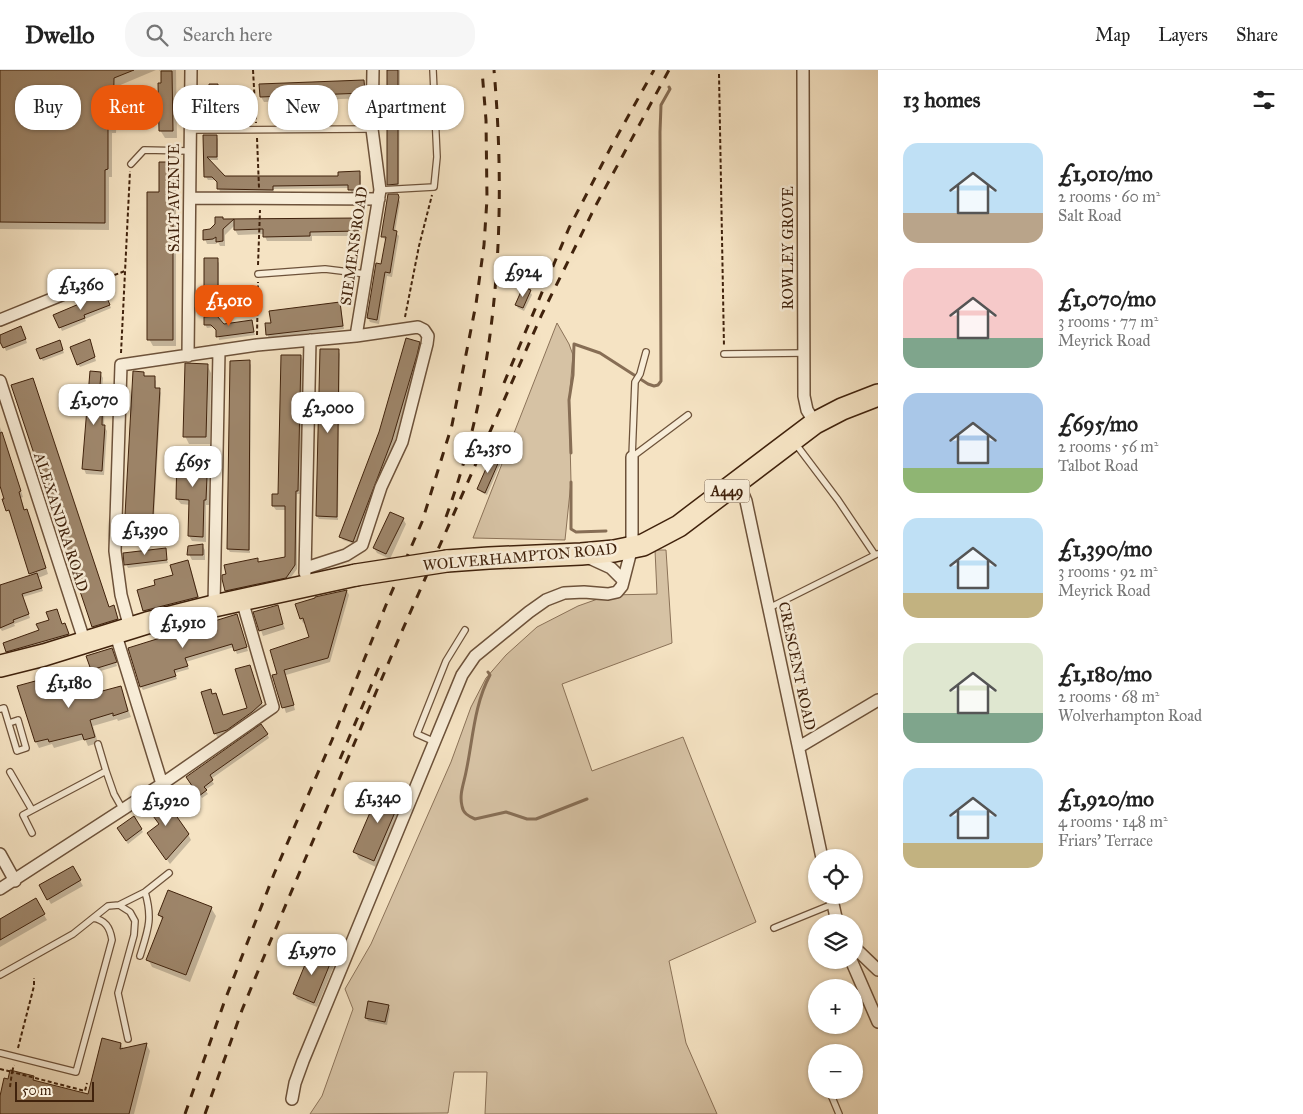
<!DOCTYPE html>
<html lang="en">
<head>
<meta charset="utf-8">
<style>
  body { margin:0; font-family:"IM FELL Great Primer",serif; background:#f6f6f6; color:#222; height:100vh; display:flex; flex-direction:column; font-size:19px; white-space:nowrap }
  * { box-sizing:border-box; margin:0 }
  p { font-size:16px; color:#767676 }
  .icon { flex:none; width:28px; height:28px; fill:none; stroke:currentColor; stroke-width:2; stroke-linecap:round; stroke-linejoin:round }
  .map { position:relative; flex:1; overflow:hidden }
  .panel { display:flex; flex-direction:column; background:#fff; width:425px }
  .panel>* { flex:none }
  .banner { position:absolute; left:15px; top:15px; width:475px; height:45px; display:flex; gap:10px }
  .tools { position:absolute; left:808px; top:779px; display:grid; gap:10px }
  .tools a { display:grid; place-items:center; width:55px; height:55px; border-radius:50%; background:#fff; box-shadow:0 1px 4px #0004; font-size:25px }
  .scale { position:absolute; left:15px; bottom:12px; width:79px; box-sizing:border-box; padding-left:5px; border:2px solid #40220c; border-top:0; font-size:14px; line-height:18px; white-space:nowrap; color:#40220c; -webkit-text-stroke:4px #f8edd8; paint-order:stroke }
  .price { position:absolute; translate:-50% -42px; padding:0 11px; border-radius:10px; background:#fff; color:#222; font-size:16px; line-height:32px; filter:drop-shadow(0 1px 2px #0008) }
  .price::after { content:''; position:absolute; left:50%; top:30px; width:15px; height:11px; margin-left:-8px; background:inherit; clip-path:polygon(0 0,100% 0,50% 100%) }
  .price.selected { background:#ea580c; color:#fff }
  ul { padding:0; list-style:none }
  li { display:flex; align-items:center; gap:15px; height:125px; padding:0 25px }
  li span { display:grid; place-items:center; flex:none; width:140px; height:100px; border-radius:15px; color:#555 }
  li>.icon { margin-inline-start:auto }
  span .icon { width:60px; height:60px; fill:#fffc; stroke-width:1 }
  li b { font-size:21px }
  h2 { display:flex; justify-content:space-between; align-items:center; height:60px; padding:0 25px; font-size:21px }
  .chip { padding:0 18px; border-radius:20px; background:#fff; box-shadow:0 1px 4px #0004; font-size:18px; line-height:45px }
  .chip.selected { background:#ea580c; color:#fff }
  header { display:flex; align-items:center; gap:30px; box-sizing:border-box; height:70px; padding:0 25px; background:#fff; border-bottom:1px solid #e0e0e0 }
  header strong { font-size:24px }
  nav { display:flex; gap:28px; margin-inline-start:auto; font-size:18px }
  .search { width:350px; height:45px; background:#f6f6f6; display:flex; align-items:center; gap:12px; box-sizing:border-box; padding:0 18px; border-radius:20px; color:#767676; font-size:19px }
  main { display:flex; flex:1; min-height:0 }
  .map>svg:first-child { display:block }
  .green { fill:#d6c2a4; stroke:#8b7258 }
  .shadow { fill:#0003 }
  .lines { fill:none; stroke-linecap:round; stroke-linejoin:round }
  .stream { stroke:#876e55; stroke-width:3 }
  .building { fill:#9e866b; stroke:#40220c }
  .lane-casing { stroke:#6d523a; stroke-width:8 }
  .street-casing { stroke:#6d523a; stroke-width:14 }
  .highway-casing { stroke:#40220c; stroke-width:24 }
  .path { stroke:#40220c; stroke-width:2; stroke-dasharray:4 2.5; stroke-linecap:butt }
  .lane { stroke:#f8edd8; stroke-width:5.5 }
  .street { stroke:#f8edd8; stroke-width:11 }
  .highway { stroke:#f5e3c3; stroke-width:21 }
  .rail { stroke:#40220c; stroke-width:3; stroke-dasharray:9 9; stroke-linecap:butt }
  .highway-bridge-casing { stroke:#40220c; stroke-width:24; stroke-linecap:butt }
  .highway-bridge { stroke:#f5e3c3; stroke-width:21 }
  .labels { text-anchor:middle; stroke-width:5; stroke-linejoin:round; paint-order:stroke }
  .shield { fill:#f8edd8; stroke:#775f49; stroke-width:1 }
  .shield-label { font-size:14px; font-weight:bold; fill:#40220c }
  .street-label { font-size:15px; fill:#40220c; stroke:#f8edd8 }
</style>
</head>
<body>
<header>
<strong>Dwello</strong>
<div class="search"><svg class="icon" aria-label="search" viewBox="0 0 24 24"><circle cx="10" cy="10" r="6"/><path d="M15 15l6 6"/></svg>Search here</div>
<nav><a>Map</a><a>Layers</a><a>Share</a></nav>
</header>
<main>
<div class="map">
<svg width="878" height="1044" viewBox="0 0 878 1044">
  <rect width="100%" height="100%" fill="#f5e3c3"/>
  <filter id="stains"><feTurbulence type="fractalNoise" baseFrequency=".004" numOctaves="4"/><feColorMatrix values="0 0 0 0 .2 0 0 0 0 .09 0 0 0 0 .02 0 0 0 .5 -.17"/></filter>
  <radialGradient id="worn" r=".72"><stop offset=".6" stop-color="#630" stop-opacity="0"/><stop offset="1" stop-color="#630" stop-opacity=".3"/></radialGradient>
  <path class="green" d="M557,253L569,274L573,285L569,330L571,412L565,470L473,468Z
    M655,480H666L672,573L562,614L592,701L683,667L756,852L669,891L686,973L717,1044H485L487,1002H454L448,1043L310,1044L322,1026L353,939L345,919L371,874L451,692L471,637L486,608L506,585L537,557L578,536L609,525L657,524Z"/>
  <path class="shadow" d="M0,0H156L118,16L116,63H112V107H109V160L0,159Z
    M159,0H176L177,68H165L160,60L162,3Z
    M389,0H400L399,118H390L388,115Z
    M363,11L366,16L367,28L264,32L261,27Z
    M217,16L219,19L218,58H206L205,55Z
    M205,66H216L218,69V90H208L224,108L339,107L359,103L361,106V123H352L349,118L274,119V123L220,122L218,113L215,110H208L206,107Z
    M172,94L176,101V276H153L149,269L160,123Z
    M397,125L400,132L395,162L399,166L392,207L387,206L379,254L370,252L368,248L382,195L386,171L382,166Z
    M223,150H358L361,155V166H312V171H267L264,164L238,165L235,160V155L225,165V176H220L218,172L216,174H207L205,169L210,161Z
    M217,190L219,193V233H207L205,229Z
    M530,221L532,225L524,241L518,238L516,235Z
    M105,224L111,238L85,249L86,251L62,261L55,245Z
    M339,234L341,237L344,259L269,268L267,264L272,254Z
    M251,252L255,265L219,270L218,261L214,257L207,258L205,254L223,255Z
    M23,261L27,273L6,281L0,266Z
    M419,273L421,277L394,374L355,474L343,470L341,467Z
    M91,274L96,291L80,297L78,294Z
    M61,275L64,283L43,291L41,288Z
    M338,280L340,284L338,450L319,449L317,446Z
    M301,286L303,290L300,424H297V499L288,511L228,524L226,520L257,490L259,493L286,488V440H276L273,436L279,425Z
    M249,292L251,295L250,483L230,482L228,479Z
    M207,295L211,303L210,374H189L185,366Z
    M100,303L103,308L102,318L105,322L104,356L107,361L104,405L86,404L84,399Z
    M143,303L145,306L154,308L156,311V319H159L161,323L153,467L128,466L126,462Z
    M33,309L109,538L115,540L119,552L95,560Z
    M0,357L23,427L21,428L25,441L26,440L30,446L48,504L38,508L43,521L23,527L30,548L14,554L15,556L2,561L0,558V516L32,506L12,446H11L8,441L0,412Z
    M179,384L207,385L210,390L209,435H206V472L192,471L189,466L190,435L181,434L177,429Z
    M499,390L501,393L487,425L481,422L479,419Z
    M403,449L406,454L390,489L377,483L374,478Z
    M202,475L205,480V490H192L189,484Z
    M165,480L168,493L128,498L126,494Z
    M187,491L191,499L201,535L148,548L144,541L157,515L175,505Z
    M347,521L349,525L330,592L286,605L295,640L286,643L274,606L279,605L311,568L306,552L303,553L301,549L316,528Z
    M277,536L285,559L263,566L255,543Z
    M57,540L62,555L66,558L70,568L9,584L7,581L40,561L50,551Z
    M238,549L248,581L237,584L234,577L186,592L189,599L175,603L177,609L143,620L141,617Z
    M113,583L117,596L94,603L92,600Z
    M249,596L264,639L230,664L218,668L215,663L213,626L216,625L219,630L224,646L248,639Z
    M84,606L92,625L120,617L131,647L118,651L117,649L93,656L98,673L88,676L85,669L54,678L52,674L39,678L36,672L19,616L38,612L45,629L71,622Z
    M267,664L269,668L211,709L214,714L205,720L208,724L202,728L189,710Z
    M401,727L405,735L378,798L359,789L355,782Z
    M141,759L143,762L128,774L120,762Z
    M188,764L191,770L170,794L152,768Z
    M73,798L83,816L51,834L41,816Z
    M35,830L47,850L0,877V850Z
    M211,838L216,846L190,912L152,897L148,889L163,851L159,845Z
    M331,890L334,896L317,937L297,929L294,924Z
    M388,936L390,939L387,955L368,951L366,948Z
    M121,974L124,980L146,974L150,981L134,1044H0V1032L33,1007L36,1012L89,1025Z"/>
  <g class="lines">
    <path class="stream" d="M571,383L569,330L573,305L574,274L600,283L648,314L654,316L658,315L661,311L660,62L661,35L670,19L669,17
      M571,412V459L576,462L606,461
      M488,602L490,605C474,635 473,669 466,702C464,713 459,724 462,736C463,743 468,746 475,749L506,742L527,749H536L587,729"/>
  </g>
  <path class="building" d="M0,0H134L114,8L113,56H108V99L105,100V153L0,152Z
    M387,0H398V114L387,115Z
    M161,1H172L173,61H159L158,13H161Z
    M364,10L365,23L260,27L259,14Z
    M209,14H218L217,55H203V17H209Z
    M203,65H217V87H207L225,106H338V102L360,101V120H348V115L273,116V120L217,119V112L212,107H204Z
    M159,92H173V270H147V122H159Z
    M388,124H398L399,127L393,160L397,161L390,203L385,202L377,250L367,248L376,193L381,194L386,167H381Z
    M215,147H223V149L359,148V161L310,162V166L263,167V159L234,160V149L223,159V171L216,172V167L213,169L203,170V160L210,159L215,154Z
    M204,188H218V230H204Z
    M523,217L531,220L523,238L515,235Z
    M105,223L110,235L84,245L85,248L59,258L53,245Z
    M340,232L343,256L266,265L265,253H271L269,241Z
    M217,246L224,254L252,250L254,262L216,267V260L211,255H204V247Z
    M21,256L26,269L3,278L0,272V265Z
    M406,268L420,272L417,285L392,370L353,472L339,467L379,362Z
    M90,269L95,287L77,295L70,277Z
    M60,270L63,280L40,289L36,279Z
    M320,279H339L337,447L316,446Z
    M281,285H301L298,421H296L295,495L286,508L225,521L222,509V505L226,504L224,495L258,488V492L285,487V436H272V424H278Z
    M250,290L249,480L227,479L230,291Z
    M185,293L208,294L206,367H183Z
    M90,301L101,302L100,316L103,317L102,355H105L102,401L82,399Z
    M133,301L144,302V306H155V318H160L152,464L124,463Z
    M33,308L109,537L114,535L118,549L92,557L11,315Z
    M2,362L21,421L19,422L24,440L27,439L46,498L29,504L9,440L6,441L2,429H4L0,416V363Z
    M177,382L208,383L206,430H204L203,467L188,466L189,430L176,429Z
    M492,385L500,389L485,423L477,419Z
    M390,442L404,448L386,484L373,478Z
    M203,474V485H187L188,476Z
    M166,478L167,490L124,495L123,483Z
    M188,490L198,527L143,541L137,520L155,515L154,510L173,505L170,495Z
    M37,503L42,518L22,524L29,544L13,550L14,552L0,558V515Z
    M347,520L328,588L284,600L294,635L282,638L272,605L277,604L270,580L309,567L303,548L300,549L295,534L315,528V527Z
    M278,535L283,554L259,561L253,542Z
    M57,539L62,554L65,553L69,564L6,582L3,573L39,560L36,554L49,550L46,542Z
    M237,544L247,577L234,581L232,574L185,588L188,596L174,600L176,606L140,617L128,578Z
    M112,578L117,592L91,600L86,586Z
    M250,595L262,633L252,642L227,660L214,664L201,622L211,619L212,624L216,623L223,645L247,638L235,599Z
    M85,605L91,624L121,616L128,641L113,646V643L90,650L95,667L84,670L82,664L49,672L48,669L35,672L17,616L39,610L43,628L69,621L68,618L71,617L69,609Z
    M261,654L268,664L210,705L213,710L204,717L207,720L199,726L186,707Z
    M381,717L402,726L374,791L353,782Z
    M161,724L189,764L166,790L147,763L159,754L145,735Z
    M134,746L142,759L126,771L117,758Z
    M73,796L81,810L47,830L39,815Z
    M168,820L212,837L186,905L146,890L163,847L158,845Z
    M36,828L45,844L0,870V849Z
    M311,880L332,889L314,933L293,924Z
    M368,931L389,935L385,952L365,948Z
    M102,968L121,973L120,979L147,973L129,1044H0V1026L4,1008L8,1009L10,1000L34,1006L33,1010L88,1024Z"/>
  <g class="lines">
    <defs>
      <path id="lane" d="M190,60L372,59
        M131,94L144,80L190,81
        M380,120L434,117L437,87L433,0
        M258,204L325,199L366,204
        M724,284L804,283
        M795,373L838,430L875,485
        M632,387L635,312L640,304L646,282
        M632,387L688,345
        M769,538L877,484
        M0,639L4,638L17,681L26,678L18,650L9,653
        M435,672L417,664L446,591L465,560
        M98,674L106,701
        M10,702L32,740
        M32,763L23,745L106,701L114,724L123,740
        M119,835L145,822L169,803
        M93,848L108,836L119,835L130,842L135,851L134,865L118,923L128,969
        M774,858L833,834
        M140,886C148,860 153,849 145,822
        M0,905L73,864L93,848C105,850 110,857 112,870L76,1002L0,983
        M829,1020L839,1044"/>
      <path id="street" d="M803,0L804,326L807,340L815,353
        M190,128L379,129
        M0,250L69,222
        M356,266L380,120L372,59L373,0
        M188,286L191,0
        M0,311L85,573
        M738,412L746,431L822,788
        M587,487L611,498L623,510
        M305,503L310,270
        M214,536L219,281
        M130,558L121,525L115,481L121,295L257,275L356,266L418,257L424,260L428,266L427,274L402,372L381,417L362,475L346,485L306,498
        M115,562L162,714
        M799,677L878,630
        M0,784L15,811
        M0,819L162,714L273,637L242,530
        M831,825L837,852
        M854,877L878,900
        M851,890L878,952
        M292,1029L295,1013L303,991L462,605L475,586L529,542L546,530L564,523L584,522L608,524L617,522L622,516L632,477V387"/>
      <path id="highway" d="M447,491L489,488L581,484L614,481L643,475L679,456L815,353L842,339L878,325
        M0,596L44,585L147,553L214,536L356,505"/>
    </defs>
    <use href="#lane" class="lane-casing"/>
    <use href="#street" class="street-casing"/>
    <use href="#highway" class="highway-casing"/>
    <path class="path" d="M253,0L256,53
      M719,4L724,277
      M257,68L259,118
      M258,195L260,140
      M78,219L125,201
      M405,247L419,176L432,125
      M257,265L258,212
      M121,283L130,101
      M18,978L34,916V908
      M0,999L12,1002L14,995
      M10,1017L12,1002L85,1021L87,1013"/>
    <use href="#lane" class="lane"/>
    <use href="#street" class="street"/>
    <use href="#highway" class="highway"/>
    <path class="rail" d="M504,313L569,158L611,77L654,0
      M446,447C498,305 507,150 494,0
      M340,689L382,590
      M185,1044L225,930L274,804L332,670L386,535L422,452L452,355L476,234L484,175L487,129L486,50L482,0
      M205,1044L242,940L270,872L402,561L542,244L596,135L669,0"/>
    <defs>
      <path id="highway-bridge" d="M356,505L447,491"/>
    </defs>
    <use href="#highway-bridge" class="highway-bridge-casing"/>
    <use href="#highway-bridge" class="highway-bridge"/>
  </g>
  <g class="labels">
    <rect class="shield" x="704.5" y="409.5" width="45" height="23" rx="4"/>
    <g class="shield-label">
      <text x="727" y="426">A449</text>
    </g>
    <g class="street-label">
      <text transform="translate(174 128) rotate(-90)" y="5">SALT AVENUE</text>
      <text transform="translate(354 176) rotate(-82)" y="5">SIEMENS ROAD</text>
      <text transform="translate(788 178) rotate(-90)" y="5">ROWLEY GROVE</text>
      <text transform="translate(61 452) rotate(72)" y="5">ALEXANDRA ROAD</text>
      <text transform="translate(520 487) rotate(-5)" y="5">WOLVERHAMPTON ROAD</text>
      <text transform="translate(797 596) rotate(78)" y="5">CRESCENT ROAD</text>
    </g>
  </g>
  <rect width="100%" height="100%" filter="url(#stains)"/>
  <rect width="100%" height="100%" fill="url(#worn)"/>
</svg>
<div class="tools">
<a><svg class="icon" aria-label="locate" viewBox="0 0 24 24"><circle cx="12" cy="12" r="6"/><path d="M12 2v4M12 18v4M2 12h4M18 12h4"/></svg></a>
<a><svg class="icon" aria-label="layers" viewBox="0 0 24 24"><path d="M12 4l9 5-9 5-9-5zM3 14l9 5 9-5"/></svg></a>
<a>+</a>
<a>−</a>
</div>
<div class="scale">50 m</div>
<b class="price" style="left:523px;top:228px">£924</b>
<b class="price" style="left:81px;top:241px">£1,360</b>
<b class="price selected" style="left:229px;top:257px">£1,010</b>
<b class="price" style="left:94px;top:356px">£1,070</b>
<b class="price" style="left:328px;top:364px">£2,000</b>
<b class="price" style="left:488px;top:404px">£2,350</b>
<b class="price" style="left:193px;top:418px">£695</b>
<b class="price" style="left:145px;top:486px">£1,390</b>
<b class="price" style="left:183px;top:579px">£1,910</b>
<b class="price" style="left:69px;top:639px">£1,180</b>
<b class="price" style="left:378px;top:754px">£1,340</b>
<b class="price" style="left:166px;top:757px">£1,920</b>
<b class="price" style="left:312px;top:906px">£1,970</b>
<div class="banner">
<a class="chip">Buy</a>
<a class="chip selected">Rent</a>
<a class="chip">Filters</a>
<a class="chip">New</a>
<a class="chip">Apartment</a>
</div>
</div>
<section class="panel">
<h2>13 homes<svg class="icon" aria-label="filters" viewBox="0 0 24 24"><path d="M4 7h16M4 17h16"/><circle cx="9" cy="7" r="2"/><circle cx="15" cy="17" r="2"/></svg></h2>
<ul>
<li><span style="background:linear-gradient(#bfe0f5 70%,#b9a48a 0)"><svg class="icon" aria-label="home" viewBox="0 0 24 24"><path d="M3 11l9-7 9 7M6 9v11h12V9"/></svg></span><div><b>£1,010/mo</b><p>2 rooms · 60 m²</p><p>Salt Road</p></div></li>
<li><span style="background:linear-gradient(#f6c9c9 70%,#7fa58c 0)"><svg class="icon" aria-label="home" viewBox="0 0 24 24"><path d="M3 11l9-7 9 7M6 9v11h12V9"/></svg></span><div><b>£1,070/mo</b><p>3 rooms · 77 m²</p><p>Meyrick Road</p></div></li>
<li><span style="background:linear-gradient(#a9c7e8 75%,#8fb573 0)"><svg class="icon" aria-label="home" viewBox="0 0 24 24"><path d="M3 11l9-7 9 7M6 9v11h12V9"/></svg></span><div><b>£695/mo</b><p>2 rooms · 56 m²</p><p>Talbot Road</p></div></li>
<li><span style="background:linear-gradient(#bfe0f5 75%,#c2b280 0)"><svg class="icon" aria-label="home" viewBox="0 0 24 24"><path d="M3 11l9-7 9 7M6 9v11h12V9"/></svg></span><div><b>£1,390/mo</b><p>3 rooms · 92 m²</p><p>Meyrick Road</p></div></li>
<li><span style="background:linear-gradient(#dfe7d0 70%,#7fa58c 0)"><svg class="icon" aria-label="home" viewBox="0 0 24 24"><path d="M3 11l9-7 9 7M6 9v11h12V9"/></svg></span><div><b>£1,180/mo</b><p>2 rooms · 68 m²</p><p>Wolverhampton Road</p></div></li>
<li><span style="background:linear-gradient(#bfe0f5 75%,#c2b280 0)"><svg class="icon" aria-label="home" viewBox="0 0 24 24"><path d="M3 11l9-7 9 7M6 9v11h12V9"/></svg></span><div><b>£1,920/mo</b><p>4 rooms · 148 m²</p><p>Friars' Terrace</p></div></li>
</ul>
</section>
</main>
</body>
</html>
